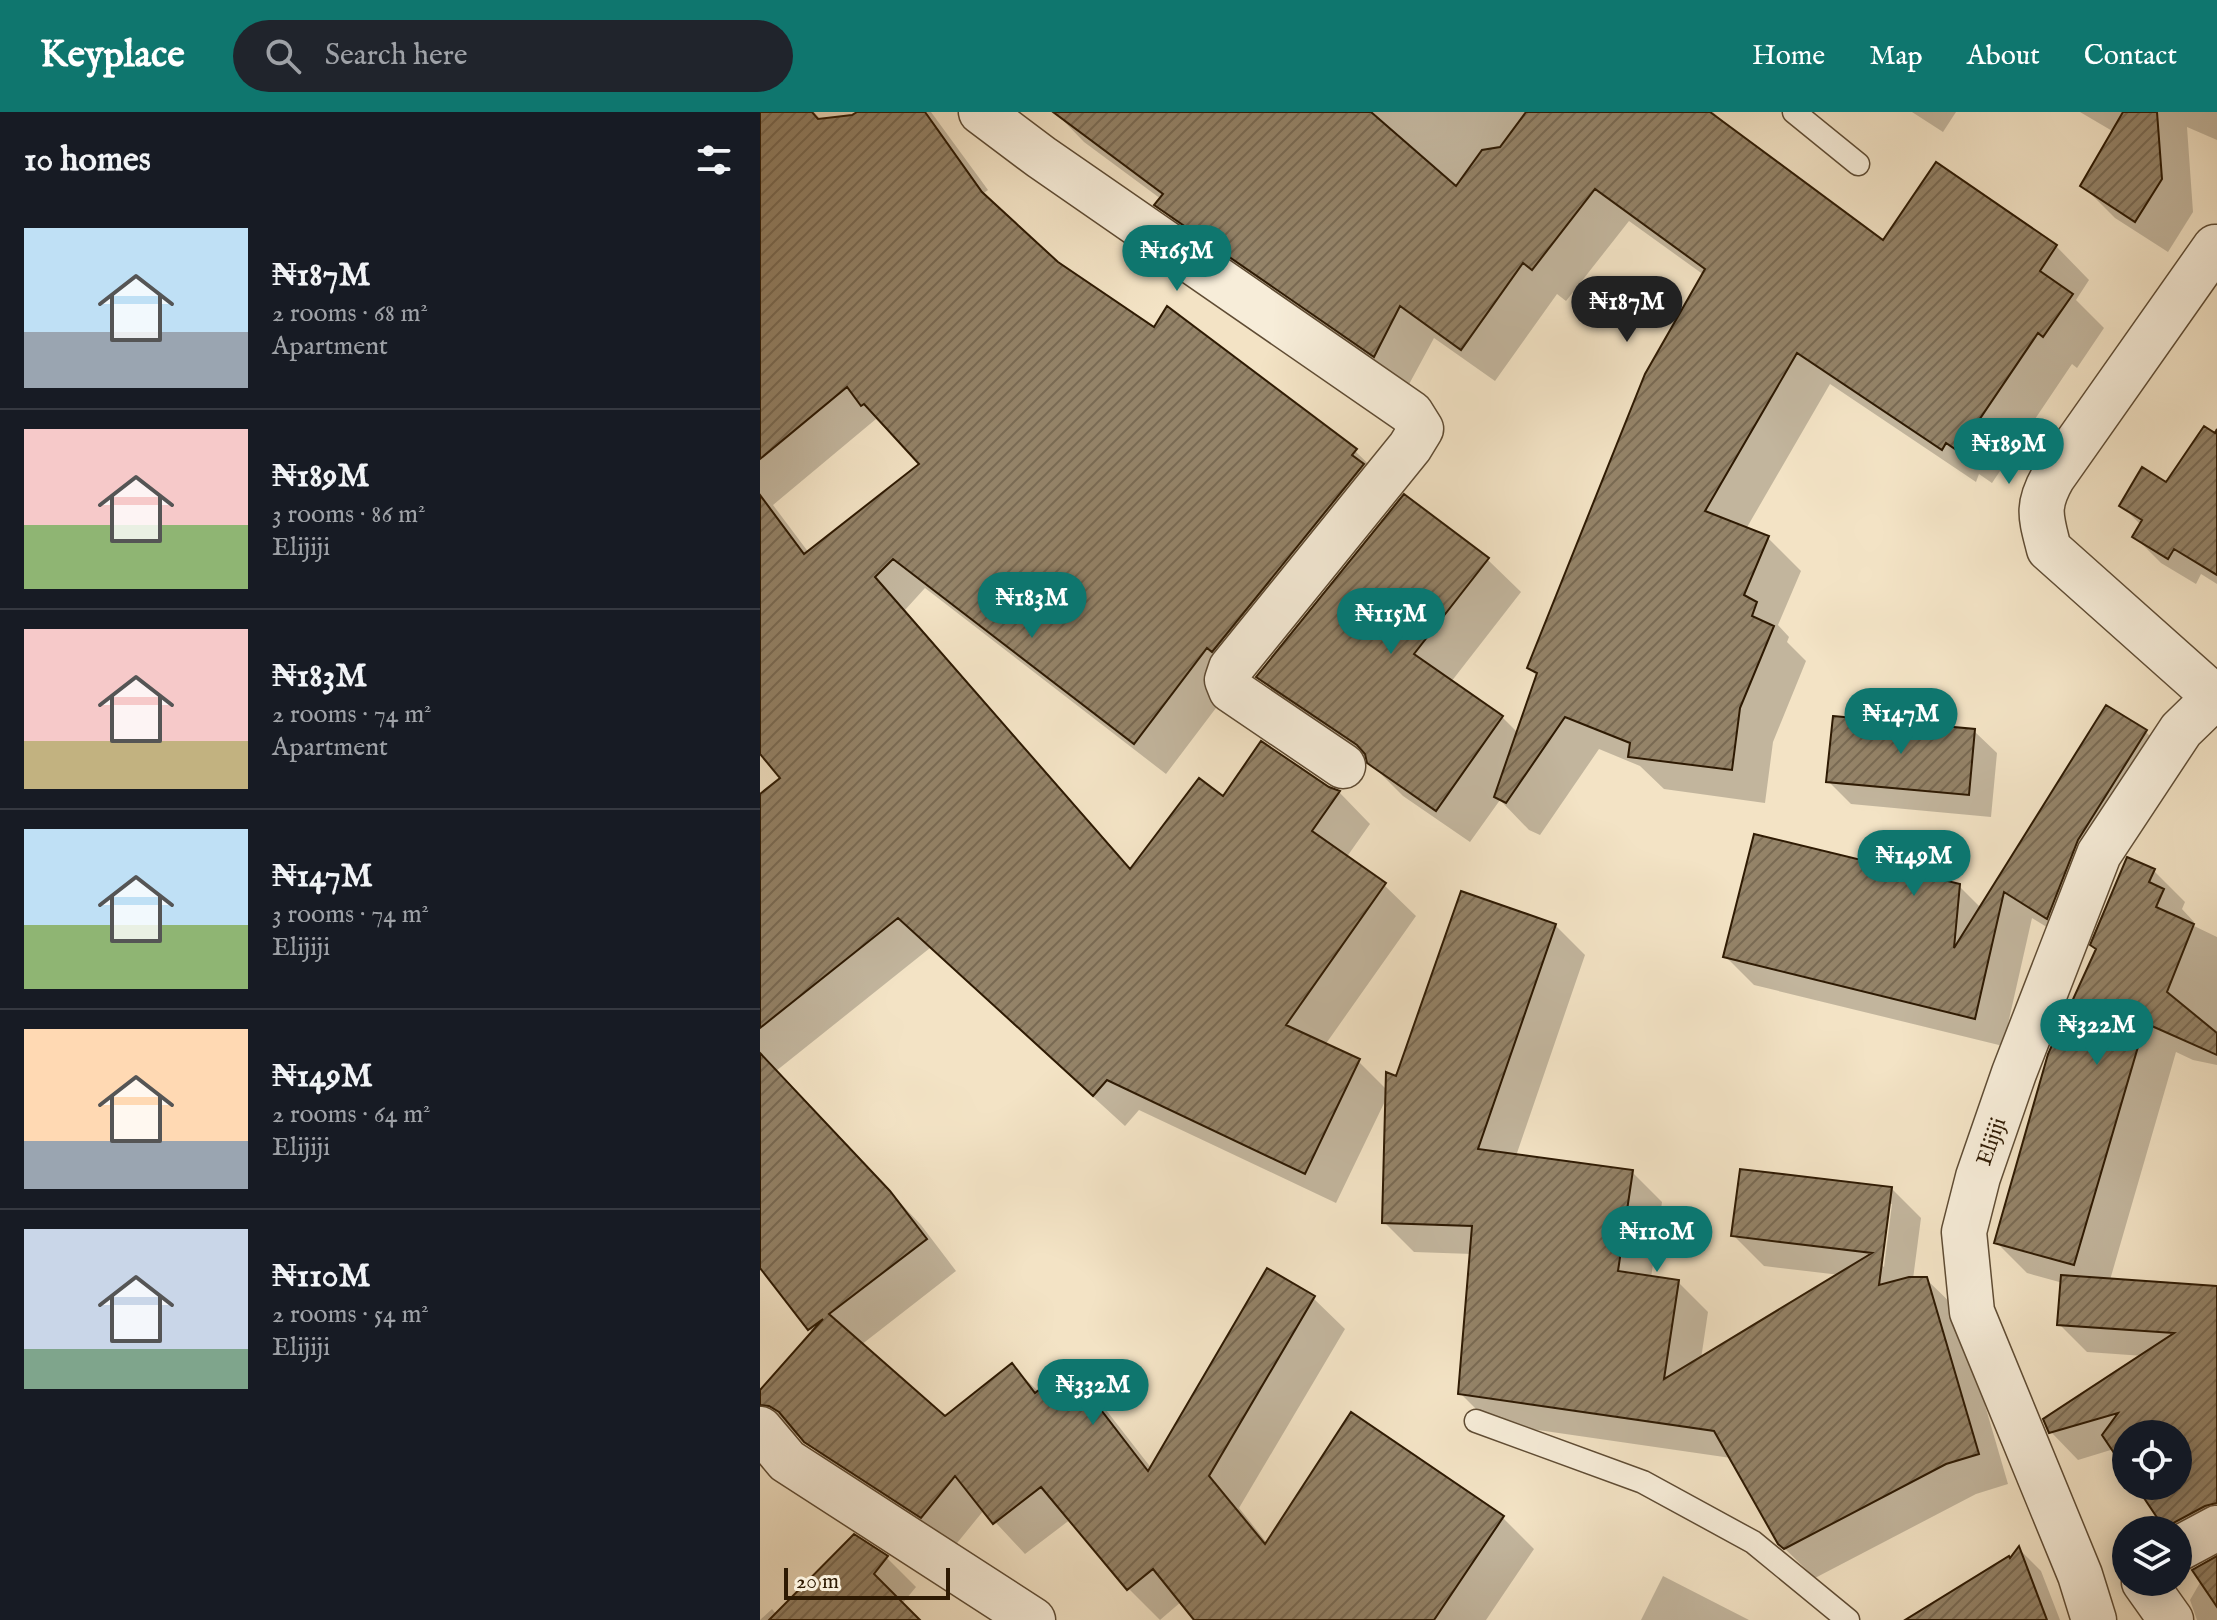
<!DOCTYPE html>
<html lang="en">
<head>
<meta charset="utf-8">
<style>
  body { margin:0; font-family:"IM FELL English",serif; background:#20242c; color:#f1f3f6; height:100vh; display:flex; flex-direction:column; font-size:30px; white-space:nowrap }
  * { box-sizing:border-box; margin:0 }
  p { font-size:26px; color:#9ea1a6 }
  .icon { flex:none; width:44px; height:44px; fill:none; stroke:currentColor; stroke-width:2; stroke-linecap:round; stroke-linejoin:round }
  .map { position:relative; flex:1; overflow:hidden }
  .side { display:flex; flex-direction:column; background:#171b24; width:760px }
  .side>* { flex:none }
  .tools { position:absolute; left:1352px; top:1308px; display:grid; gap:16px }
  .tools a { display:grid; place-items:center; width:80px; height:80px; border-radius:50%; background:#171b24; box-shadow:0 4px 20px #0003; font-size:40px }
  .scale { position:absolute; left:24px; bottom:20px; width:166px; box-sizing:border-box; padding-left:8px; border:4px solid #2e1a03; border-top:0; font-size:22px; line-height:28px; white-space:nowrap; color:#2e1a03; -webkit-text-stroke:6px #f7edd9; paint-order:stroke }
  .price { position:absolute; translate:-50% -68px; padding:0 18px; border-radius:28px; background:#0f766e; color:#fff; font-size:26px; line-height:52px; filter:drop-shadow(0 2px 4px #0008) }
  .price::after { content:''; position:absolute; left:50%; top:48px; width:24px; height:18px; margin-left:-12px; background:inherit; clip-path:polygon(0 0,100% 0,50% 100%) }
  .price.selected { background:#222; color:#fff }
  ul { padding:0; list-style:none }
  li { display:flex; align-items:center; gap:24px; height:200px; padding:0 24px }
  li+li { border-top:2px solid #363941 }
  li span { display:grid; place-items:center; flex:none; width:224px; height:160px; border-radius:0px; color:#555 }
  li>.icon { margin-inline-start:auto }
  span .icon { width:96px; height:96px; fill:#fffc; stroke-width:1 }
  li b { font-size:34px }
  h2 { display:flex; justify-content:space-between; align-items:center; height:96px; padding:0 24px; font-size:34px }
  header { display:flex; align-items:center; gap:48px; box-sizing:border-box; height:112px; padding:0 40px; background:#0f766e; color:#fff }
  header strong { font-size:38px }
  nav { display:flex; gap:44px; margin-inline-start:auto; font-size:28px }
  .search { width:560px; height:72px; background:#20242c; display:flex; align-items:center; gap:20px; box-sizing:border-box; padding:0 28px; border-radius:44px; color:#9ea1a6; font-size:30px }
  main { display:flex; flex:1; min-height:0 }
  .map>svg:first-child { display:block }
  .shadow { fill:#0003; fill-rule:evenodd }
  .building { fill:url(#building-hatch); stroke:#2e1a03; stroke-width:2 }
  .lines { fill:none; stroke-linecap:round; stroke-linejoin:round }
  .service-casing { stroke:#5f4c34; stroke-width:25 }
  .minor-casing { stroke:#5f4c34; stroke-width:47 }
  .service { stroke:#f7edd9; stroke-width:22 }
  .minor { stroke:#f7edd9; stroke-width:44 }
  .labels { text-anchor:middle; stroke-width:6; stroke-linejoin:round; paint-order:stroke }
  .street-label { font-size:22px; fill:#2e1a03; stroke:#f7edd9 }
</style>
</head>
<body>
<header>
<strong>Keyplace</strong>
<div class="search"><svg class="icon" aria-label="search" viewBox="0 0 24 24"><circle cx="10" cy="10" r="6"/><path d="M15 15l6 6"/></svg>Search here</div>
<nav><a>Home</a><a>Map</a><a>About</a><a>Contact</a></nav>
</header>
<main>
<section class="side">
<h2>10 homes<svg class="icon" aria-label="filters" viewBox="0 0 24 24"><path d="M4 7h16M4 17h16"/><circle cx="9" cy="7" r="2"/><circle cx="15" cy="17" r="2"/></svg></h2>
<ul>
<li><span style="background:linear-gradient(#bfe0f5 65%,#9aa5b1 0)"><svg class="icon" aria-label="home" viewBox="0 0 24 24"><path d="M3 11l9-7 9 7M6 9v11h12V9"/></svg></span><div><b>₦187M</b><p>2 rooms · 68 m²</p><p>Apartment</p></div></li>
<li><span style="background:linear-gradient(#f6c9c9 60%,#8fb573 0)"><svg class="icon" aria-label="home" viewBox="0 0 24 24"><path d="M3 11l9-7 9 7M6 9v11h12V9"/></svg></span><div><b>₦189M</b><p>3 rooms · 86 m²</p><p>Elijiji</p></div></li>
<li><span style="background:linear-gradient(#f6c9c9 70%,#c2b280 0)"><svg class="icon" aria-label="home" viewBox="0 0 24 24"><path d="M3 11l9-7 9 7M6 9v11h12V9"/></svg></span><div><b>₦183M</b><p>2 rooms · 74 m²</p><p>Apartment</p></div></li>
<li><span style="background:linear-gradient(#bfe0f5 60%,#8fb573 0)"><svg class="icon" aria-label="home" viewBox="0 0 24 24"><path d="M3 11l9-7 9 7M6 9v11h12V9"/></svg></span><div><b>₦147M</b><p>3 rooms · 74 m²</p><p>Elijiji</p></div></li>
<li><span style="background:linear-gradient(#ffd9b3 70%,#9aa5b1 0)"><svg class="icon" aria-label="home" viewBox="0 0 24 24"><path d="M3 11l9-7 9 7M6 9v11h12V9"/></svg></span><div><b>₦149M</b><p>2 rooms · 64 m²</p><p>Elijiji</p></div></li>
<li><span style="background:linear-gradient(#c9d6e8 75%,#7fa58c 0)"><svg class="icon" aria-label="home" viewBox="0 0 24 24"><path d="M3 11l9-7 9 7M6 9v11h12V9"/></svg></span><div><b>₦110M</b><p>2 rooms · 54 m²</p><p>Elijiji</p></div></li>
</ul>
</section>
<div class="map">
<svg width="1457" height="1508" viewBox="0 0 1457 1508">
  <defs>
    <pattern id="building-hatch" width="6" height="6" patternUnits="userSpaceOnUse" patternTransform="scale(2)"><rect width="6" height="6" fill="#948368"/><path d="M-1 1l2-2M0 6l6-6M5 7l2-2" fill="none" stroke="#796a53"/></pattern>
  </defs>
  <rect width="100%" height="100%" fill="#f3e3c5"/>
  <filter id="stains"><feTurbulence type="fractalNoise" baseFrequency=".0025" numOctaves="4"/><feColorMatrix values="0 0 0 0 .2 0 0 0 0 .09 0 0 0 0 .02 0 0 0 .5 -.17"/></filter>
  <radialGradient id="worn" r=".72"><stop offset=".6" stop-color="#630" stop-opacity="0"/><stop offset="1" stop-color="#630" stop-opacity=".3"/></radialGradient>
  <path class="shadow" d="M0,0H54L62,9L93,5L100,0H171L228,78L221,83L297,152L395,218L595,339L627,370L406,662L165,476L145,498L372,758L463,687L568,676L579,680L610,712L586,746L624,773L656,804L565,933L598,949L627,978L795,813L825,843L756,1044L872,1060L902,1090L891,1166L918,1170L948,1200L941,1247L1080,1163L1004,1154L974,1124L1131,1076L1161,1106L1153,1167H1166L1197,1197L1248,1372L1216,1382L1055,1466L1019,1431L971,1346L730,1311L700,1281L712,1142L654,1140L624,1110L627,985L576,1091L379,998L365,1014L170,836L16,959L161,1113L196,1159L101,1233L185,1306L252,1254L279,1280L308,1258L339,1289L392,1357L553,1186L585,1217L479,1396L507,1431L591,1303L743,1406L774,1437L726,1508H437L422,1489L400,1508L369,1477L311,1407L265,1442L224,1398L193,1436L78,1361L41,1324L30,1323L0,1293V1281L53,1221L0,1153V684L23,666L0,635ZM116,307L162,353L49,441L13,393ZM1128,1091L1132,1092L1124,1155L1120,1152Z
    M295,0H953L979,24L1124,130L1176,53L1296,134L1329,168L1316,188L1344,216L1317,256L1312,252L1232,371L1219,362L1216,370L1070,272L986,417L1008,426L1041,459L1018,513L1029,525L1027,530L1046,549L1013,630L1005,691L904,677L880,654L839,637L780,723L769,718L740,688L710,730L643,684L609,650L532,598L499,565L728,448L761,480L691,570L742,605L758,621L778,565L769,556L944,163L869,109L806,189L797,182L735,269L674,226L647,276L430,126L397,93L401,87L324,30Z
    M1152,0H1196L1183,20Z
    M1320,0H1457V28L1427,15L1433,100L1408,140L1355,106L1323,74L1354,20Z
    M1457,321V472L1441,462L1436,472L1401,451L1374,424L1381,413L1362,394L1407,373Z
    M1346,595L1386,620L1414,648L1346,757L1316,833L1272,806L1243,934L994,873L965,844L1199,774L1221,796Z
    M1214,619L1237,641L1231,705L1091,692L1068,669Z
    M1394,759L1425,790L1422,797L1434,810L1432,813L1457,825V953L1433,948L1416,940L1350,1168L1457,1176V1402L1414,1418L1395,1398L1378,1374H1418V1322H1366V1355L1354,1337L1318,1348L1291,1320L1384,1244L1327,1240L1299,1212L1303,1171L1267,1161L1236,1130Z
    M94,1425L127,1446L156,1475L142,1492L158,1508H0L12,1497L17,1503Z
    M1259,1437L1281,1459L1300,1508H1209Z
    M1457,1447V1508H1437L1430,1488L1452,1450Z
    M903,1464L989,1508H881Z"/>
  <path class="building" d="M0,0H52L58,7L92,3L97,0H165L222,80L298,150L394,215L407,194L597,337L592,343L604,352L452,540L447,536L374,632L133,447L115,465L370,757L439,666L463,684L501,629L569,675L580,679L552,719L626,771L526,913L600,947L545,1062L347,968L333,984L138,806L0,916V682L20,666L0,642V383L44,442L159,352L104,292L101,294L87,275L0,347Z
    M293,0H611L696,74L722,38L740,35L766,0H950L1123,128L1176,50L1297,133L1280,159L1313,182L1283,225L1278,221L1198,339L1186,331L1182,338L1037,241L945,399L1009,424L984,483L997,490L992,504L1014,514L980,596L972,658L868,645L870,631L805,605L746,691L734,685L777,561L767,556L885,262L945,157L835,77L772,158L763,151L701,238L640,194L614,245L394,93L403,82Z
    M1363,0H1397L1402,67L1375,110L1320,74Z
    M1444,314L1455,321L1457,317V463L1414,437L1408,447L1372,425L1382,408L1359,394L1382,355L1406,370Z
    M644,382L729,446L654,542L743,604L676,699L607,651L605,642L597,633L496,565Z
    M1346,593L1387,618L1318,728L1287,807L1244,780L1215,907L963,845L994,722L1200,772L1194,836Z
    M1073,604L1215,617L1209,683L1066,670Z
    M1367,745L1395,757L1389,770L1404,777L1396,795L1434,812L1407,880L1457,921V943L1385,911L1314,1153L1234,1131L1288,942L1336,837L1330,833Z
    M701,779L796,812L718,1037L873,1058L858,1159L919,1168L904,1267L1112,1141L971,1124L980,1057L1132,1075L1119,1173L1149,1165H1167L1219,1342L1186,1352L1024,1437L1018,1432L954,1319L698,1282L712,1114L622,1111L626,960L636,964Z
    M0,941L130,1079L167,1127L69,1202L185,1304L252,1251L275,1281L308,1255L388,1359L507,1156L555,1184L449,1364L505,1432L591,1300L744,1404L674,1508H434L393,1457L367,1478L281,1375L233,1412L195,1364L161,1406L44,1330L19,1300L9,1294L0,1293V1278L63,1207L48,1218L0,1156Z
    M1301,1163L1457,1174V1391L1445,1394L1404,1416L1376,1374H1418V1322H1366V1359L1342,1323L1358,1301L1289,1321L1283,1307L1414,1221L1297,1213Z
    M94,1422L128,1444L114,1462L160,1508H9Z
    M1259,1434L1287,1508H1145L1249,1444L1250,1446Z
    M1457,1444V1495L1432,1458Z"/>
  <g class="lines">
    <defs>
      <path id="service" d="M1034,0L1098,52
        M716,1309L883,1370L993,1430L1088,1508"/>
      <path id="minor" d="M221,0L281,45L651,301L661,317L650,335L471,556L467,568L471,578L583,654
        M1454,584L1289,437C1281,405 1276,395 1293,365L1455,135
        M0,1317L27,1349L273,1508
        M1418,1437L1457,1416
        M1384,1470L1411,1508
        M1334,1508L1320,1463L1212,1200L1204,1120L1218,1065L1254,961L1339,742L1421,618L1457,583"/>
    </defs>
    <use href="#service" class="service-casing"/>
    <use href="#minor" class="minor-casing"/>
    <use href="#service" class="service"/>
    <use href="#minor" class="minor"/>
  </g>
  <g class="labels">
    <g class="street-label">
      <text transform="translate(1230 1029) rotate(-71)" y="8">Elijiji</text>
    </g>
  </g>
  <rect width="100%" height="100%" filter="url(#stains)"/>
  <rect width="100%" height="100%" fill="url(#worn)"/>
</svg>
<div class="tools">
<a><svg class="icon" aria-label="locate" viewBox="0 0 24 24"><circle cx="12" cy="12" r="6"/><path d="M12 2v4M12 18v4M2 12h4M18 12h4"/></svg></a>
<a><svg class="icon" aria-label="layers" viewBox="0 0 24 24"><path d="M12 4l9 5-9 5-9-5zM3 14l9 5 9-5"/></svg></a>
</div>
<div class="scale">20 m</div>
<b class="price" style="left:417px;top:181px">₦165M</b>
<b class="price selected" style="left:867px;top:232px">₦187M</b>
<b class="price" style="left:1249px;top:374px">₦189M</b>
<b class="price" style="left:272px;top:528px">₦183M</b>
<b class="price" style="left:631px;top:544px">₦115M</b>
<b class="price" style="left:1141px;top:644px">₦147M</b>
<b class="price" style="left:1154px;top:786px">₦149M</b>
<b class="price" style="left:1337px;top:955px">₦322M</b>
<b class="price" style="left:897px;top:1162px">₦110M</b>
<b class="price" style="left:333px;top:1315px">₦332M</b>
</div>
</main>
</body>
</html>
